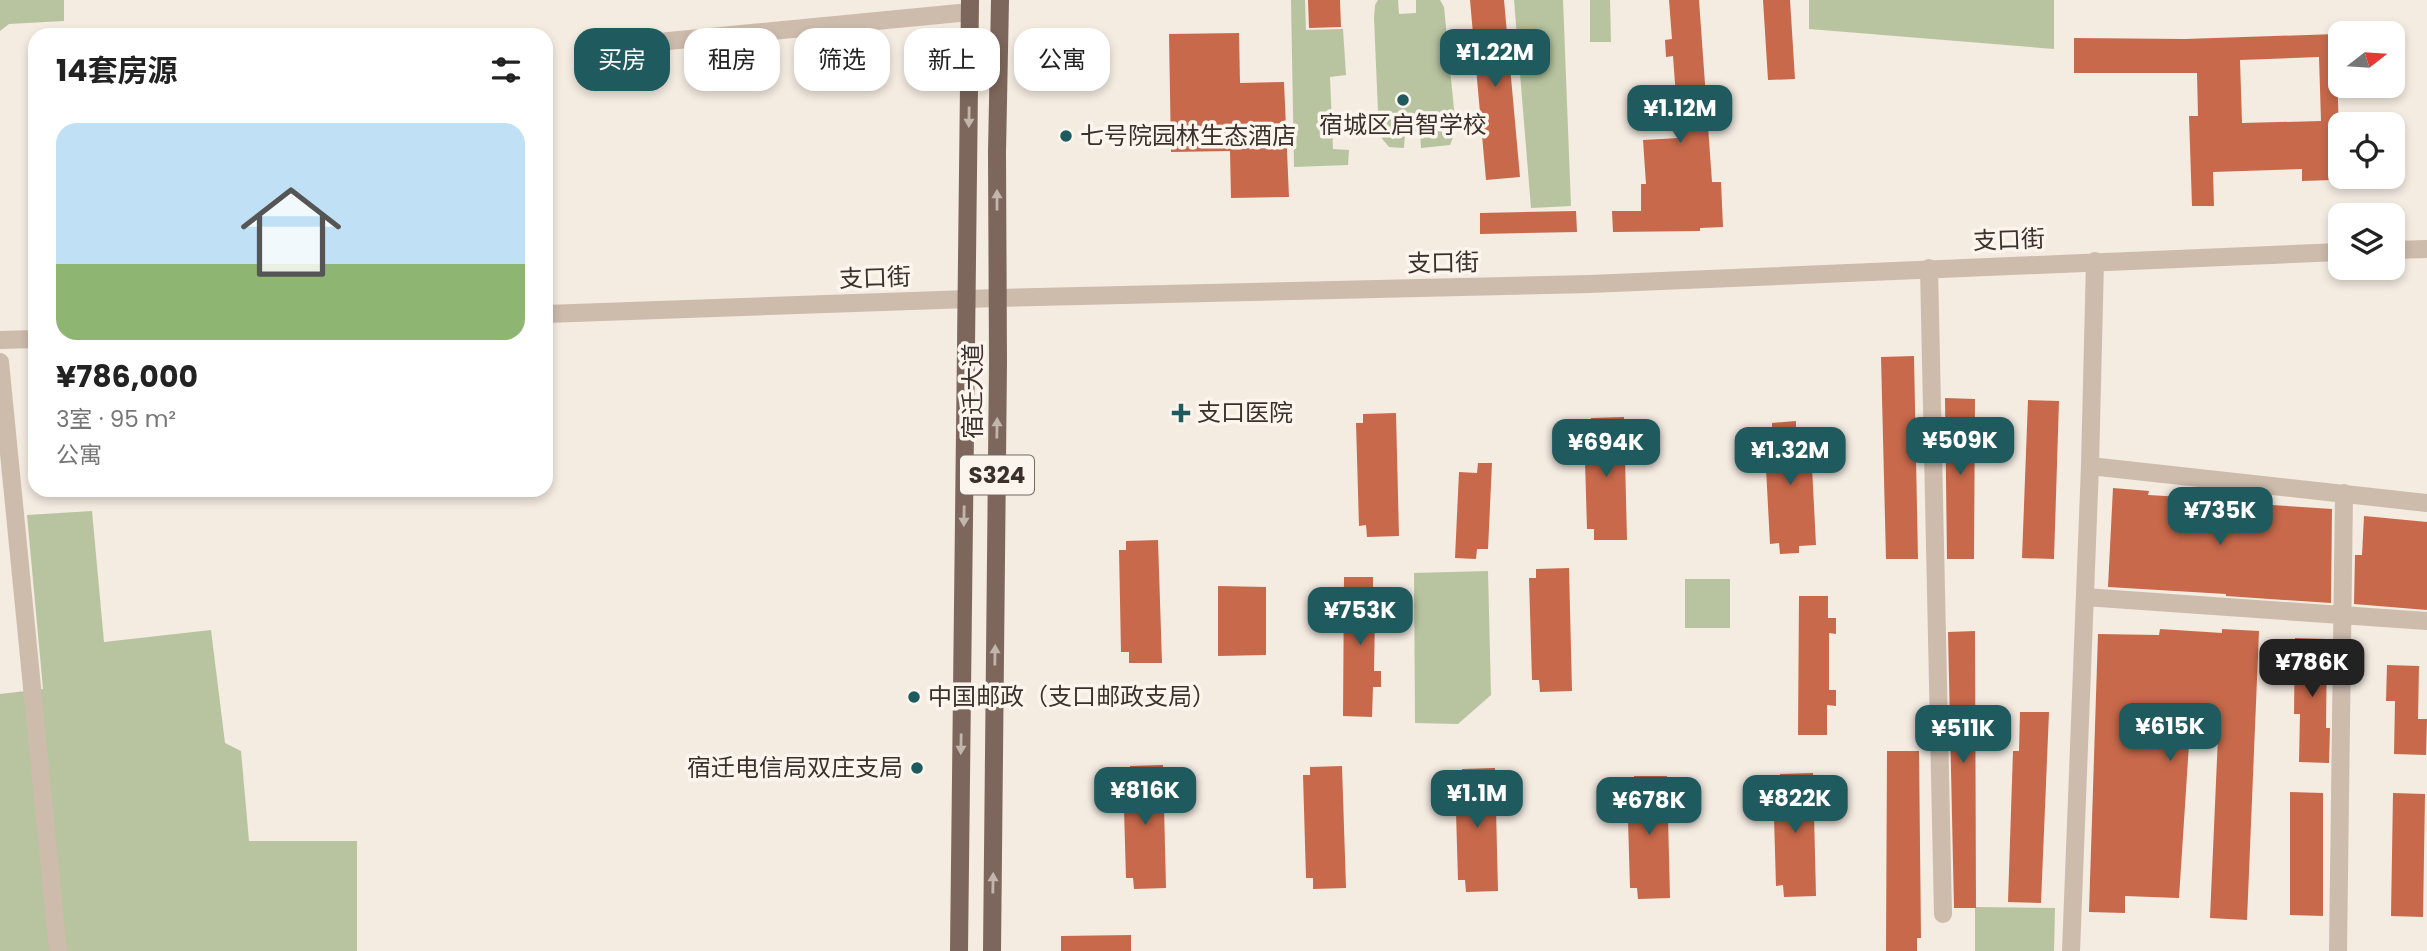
<!DOCTYPE html>
<html lang="zh">
<head>
<meta charset="utf-8">
<style>
  body { margin:0; font-family:Poppins,"Noto Sans SC",sans-serif; background:#f2f2f2; color:#222; height:100vh; display:flex; flex-direction:column; font-size:26px; white-space:nowrap }
  * { box-sizing:border-box; margin:0 }
  p { font-size:23px; color:#767676 }
  .icon { flex:none; width:38px; height:38px; fill:none; stroke:currentColor; stroke-width:2; stroke-linecap:round; stroke-linejoin:round }
  .map { position:relative; flex:1; overflow:hidden }
  .details { position:absolute; left:28px; top:28px; width:525px; height:469px; display:flex; flex-direction:column; background:#fff; border-radius:21px; box-shadow:0 4px 10px #0003 }
  .details>* { flex:none }
  .top-card { position:absolute; left:574px; top:28px; width:665px; height:63px; display:flex; gap:14px }
  .needle { width:46px; rotate:73deg }
  .fabs { position:absolute; left:2328px; top:21px; display:grid; gap:14px }
  .fabs a { display:grid; place-items:center; width:77px; height:77px; border-radius:14px; background:#fff; box-shadow:0 4px 10px #0003; font-size:35px }
  .price { position:absolute; translate:-50% -60px; padding:0 16px; border-radius:14px; background:#1f5a5e; color:#fff; font-size:23px; line-height:46px; filter:drop-shadow(0 2px 4px #0008) }
  .price::after { content:''; position:absolute; left:50%; top:42px; width:21px; height:16px; margin-left:-10px; background:inherit; clip-path:polygon(0 0,100% 0,50% 100%) }
  .price.selected { background:#222; color:#fff }
  ul { padding:0; list-style:none }
  li { display:grid; align-content:center; gap:14px; height:371px; padding:0 28px }
  li+li { border-top:2px solid #e0e0e0 }
  li span { display:grid; place-items:center; height:217px; border-radius:21px; color:#555 }
  li>.icon { margin-inline-start:auto }
  span .icon { width:126px; height:126px; fill:#fffc; stroke-width:1 }
  li b { font-size:30px }
  h2 { display:flex; justify-content:space-between; align-items:center; height:84px; padding:0 28px; font-size:30px }
  .chip { padding:0 24px; border-radius:21px; background:#fff; box-shadow:0 4px 10px #0003; font-size:24px; line-height:63px }
  .chip.selected { background:#1f5a5e; color:#fff }
  .map>svg:first-child { display:block }
  .green { fill:#b8c4a0 }
  .building { fill:#c8694b; fill-rule:evenodd }
  .lines { fill:none; stroke-linecap:round; stroke-linejoin:round }
  .minor { stroke:#cdbbac; stroke-width:18 }
  .major { stroke:#7d675c; stroke-width:18 }
  .oneway { fill:#c2b5ac }
  .poi-dot { fill:#1f5a5e; stroke:#fbf5ee; stroke-width:2.5 }
  .labels { text-anchor:middle; stroke-width:7; stroke-linejoin:round; paint-order:stroke }
  .shield { fill:#fbf5ee; stroke:#756b66; stroke-width:2 }
  .shield-label { font-size:23px; font-weight:bold; fill:#3b302b }
  .poi-label { font-size:24px; fill:#3b302b; stroke:#fbf5ee; text-anchor:start }
  .street-label { font-size:24px; fill:#3b302b; stroke:#fbf5ee }
</style>
</head>
<body>
<div class="map">
<svg width="2427" height="951" viewBox="0 0 2427 951">
  <rect width="100%" height="100%" fill="#f4ebe1"/>
  <path class="green" d="M0,0H64V21L9,24L0,31Z
    M1291,0H1305L1306,30L1343,29L1346,75L1330,77L1333,149L1349,150L1348,165L1294,167Z
    M1378,0H1398L1399,14L1416,13V0H1440L1444,7L1456,130L1450,145L1421,148L1420,132L1405,133L1404,148L1389,147L1379,135L1374,18L1375,5Z
    M1514,0H1563L1571,206L1531,208Z
    M1590,0H1610L1611,42H1590Z
    M1809,0H2054V49L1809,29Z
    M92,511L104,642L211,630L225,743L241,751L249,841H357V951H0V694L43,689L27,515Z
    M1488,571L1491,695L1458,724L1415,723L1414,573Z
    M1685,579H1730V628H1685Z
    M1975,907L2055,908L2054,951H1975Z"/>
  <path class="building" d="M1308,0H1340L1341,27L1309,28Z
    M1470,0H1504L1520,177L1486,180Z
    M1669,0H1699L1712,182H1721L1723,227L1700,228V231L1613,232L1612,211H1641V184H1646L1643,140L1679,138L1673,56L1666,57L1665,40L1672,39Z
    M1763,0H1790L1795,79L1768,80Z
    M1239,33L1240,83L1284,82L1289,197L1231,198L1230,151L1171,152L1169,34Z
    M2336,34L2340,169H2331L2332,180L2302,181V169L2213,172L2214,206H2192L2189,116H2198L2197,73H2074V38L2185,39ZM2319,57L2321,121L2242,123L2240,60Z
    M1576,211L1577,232L1480,234V213Z
    M1914,356L1918,559H1886L1881,357Z
    M1945,398L1975,399L1974,559H1947Z
    M2028,400L2059,401L2054,559L2022,558Z
    M1396,413L1399,536L1367,537L1366,525L1359,526L1356,423H1363V414Z
    M1624,417L1627,540H1594V529H1587L1584,427H1591V418Z
    M1796,421V429L1810,428L1816,545L1799,546V553L1780,554L1779,543L1770,544L1764,430L1772,429V423Z
    M1478,463H1492L1488,549H1477L1476,559L1455,558L1459,472L1477,473Z
    M2113,488L2149,491L2148,495L2271,502V505L2332,509L2331,603L2226,596V594L2108,587Z
    M2364,516L2427,522V610L2354,604L2355,555H2362Z
    M1158,540L1162,663H1129V652H1121L1119,550H1126V541Z
    M1569,568L1572,691L1540,692L1539,680H1532L1529,578H1536V569Z
    M1344,577H1373V599H1381V615H1375L1374,671H1381V687H1373L1372,717L1343,716Z
    M1218,586L1266,587V655L1218,656Z
    M1799,596H1828V618H1836V634L1829,633V690H1836V706L1827,705V735H1798Z
    M2160,629L2222,633V629L2259,631L2247,920L2210,918L2219,714L2191,713L2179,898L2125,896V913L2089,912L2098,634L2159,635Z
    M1975,631L1976,908H1954L1948,632Z
    M2295,638L2327,639L2326,728H2330L2329,763L2299,762L2300,714H2294Z
    M2387,665L2419,666L2418,719H2427L2426,755L2394,754L2395,701H2386Z
    M2020,712H2049L2041,903L2008,902L2013,751H2019Z
    M1887,751H1919L1921,938H1917V951H1886Z
    M1163,765L1166,888L1134,889L1133,878H1126L1123,775H1130V766Z
    M1342,766L1346,888L1313,889V878H1306L1303,775H1310V767Z
    M1495,768L1498,891L1466,892L1465,880H1458L1455,778H1462V769Z
    M1813,773L1816,896L1784,897L1783,885L1776,886L1773,783H1780V774Z
    M1634,776H1667L1670,898L1638,899L1637,888H1630L1627,785H1634Z
    M2290,792L2323,793V916L2290,915Z
    M2393,793L2425,794L2423,917L2391,916Z
    M1131,935V951H1061V936Z"/>
  <g class="lines">
    <path class="minor" d="M596,48L970,12
      M2392,250L2427,249
      M1929,268L1943,914
      M546,314L997,298L1590,284L2340,252
      M0,340L35,339
      M0,362L58,951
      M2090,466L2427,503
      M2085,597L2427,621
      M2071,951L2090,466L2095,261
      M2338,951L2344,493"/>
    <path class="major" d="M959,951L970,0
      M992,951L998,362L997,152L1000,0"/>
  </g>
  <defs><path id="oneway-solid" d="M-6-.8H1V-3.2L6.5 0L1 3.2V.8H-6Z" transform="scale(1.75)"/></defs>
  <g class="oneway">
    <use href="#oneway-solid" transform="translate(969 117) rotate(91)"/>
    <use href="#oneway-solid" transform="translate(997 200) rotate(-90)"/>
    <use href="#oneway-solid" transform="translate(997 428) rotate(-89)"/>
    <use href="#oneway-solid" transform="translate(964 516) rotate(91)"/>
    <use href="#oneway-solid" transform="translate(995 655) rotate(-89)"/>
    <use href="#oneway-solid" transform="translate(961 744) rotate(91)"/>
    <use href="#oneway-solid" transform="translate(993 883) rotate(-89)"/>
  </g>
  <g class="poi-dot">
    <circle cx="1403" cy="100" r="7"/>
    <circle cx="1066" cy="136" r="7"/>
    <path d="M1177.5 402.5h7v7h7v7h-7v7h-7v-7h-7v-7h7z"/>
    <circle cx="914" cy="697" r="7"/>
    <circle cx="917" cy="768" r="7"/>
  </g>
  <g class="labels">
    <rect class="shield" x="960" y="455.5" width="74" height="39" rx="5"/>
    <g class="shield-label">
      <text x="997" y="483">S324</text>
    </g>
    <g class="poi-label">
      <text x="1403" y="133" text-anchor="middle">宿城区启智学校</text>
      <text x="1080" y="144">七号院园林生态酒店</text>
      <text x="1197" y="421">支口医院</text>
      <text x="928" y="705">中国邮政（支口邮政支局）</text>
      <text x="903" y="776" text-anchor="end">宿迁电信局双庄支局</text>
    </g>
    <g class="street-label">
      <text transform="translate(2009 240) rotate(-2)" y="8">支口街</text>
      <text transform="translate(1443 263) rotate(-1)" y="8">支口街</text>
      <text transform="translate(875 278) rotate(-2)" y="8">支口街</text>
      <text transform="translate(973 391) rotate(-90)" y="8">宿迁大道</text>
    </g>
  </g>
</svg>
<div class="fabs">
<a><svg class="needle" viewBox="-14 -14 28 28"><path d="M0-13l5 13h-10z" fill="#e53935"/><path d="M0 13l5-13h-10z" fill="#767676"/></svg></a>
<a><svg class="icon" aria-label="locate" viewBox="0 0 24 24"><circle cx="12" cy="12" r="6"/><path d="M12 2v4M12 18v4M2 12h4M18 12h4"/></svg></a>
<a><svg class="icon" aria-label="layers" viewBox="0 0 24 24"><path d="M12 4l9 5-9 5-9-5zM3 14l9 5 9-5"/></svg></a>
</div>
<b class="price" style="left:1495px;top:89px">¥1.22M</b>
<b class="price" style="left:1680px;top:145px">¥1.12M</b>
<b class="price" style="left:1960px;top:477px">¥509K</b>
<b class="price" style="left:1606px;top:479px">¥694K</b>
<b class="price" style="left:1790px;top:487px">¥1.32M</b>
<b class="price" style="left:2220px;top:547px">¥735K</b>
<b class="price" style="left:1360px;top:647px">¥753K</b>
<b class="price selected" style="left:2312px;top:699px">¥786K</b>
<b class="price" style="left:2170px;top:763px">¥615K</b>
<b class="price" style="left:1963px;top:765px">¥511K</b>
<b class="price" style="left:1145px;top:827px">¥816K</b>
<b class="price" style="left:1477px;top:830px">¥1.1M</b>
<b class="price" style="left:1795px;top:835px">¥822K</b>
<b class="price" style="left:1649px;top:837px">¥678K</b>
<div class="top-card">
<a class="chip selected">买房</a>
<a class="chip">租房</a>
<a class="chip">筛选</a>
<a class="chip">新上</a>
<a class="chip">公寓</a>
</div>
<section class="details">
<h2>14套房源<svg class="icon" aria-label="filters" viewBox="0 0 24 24"><path d="M4 7h16M4 17h16"/><circle cx="9" cy="7" r="2"/><circle cx="15" cy="17" r="2"/></svg></h2>
<ul>
<li><span style="background:linear-gradient(#bfe0f5 65%,#8fb573 0)"><svg class="icon" aria-label="home" viewBox="0 0 24 24"><path d="M3 11l9-7 9 7M6 9v11h12V9"/></svg></span><div><b>¥786,000</b><p>3室 · 95 m²</p><p>公寓</p></div></li>
</ul>
</section>
</div>
</body>
</html>
